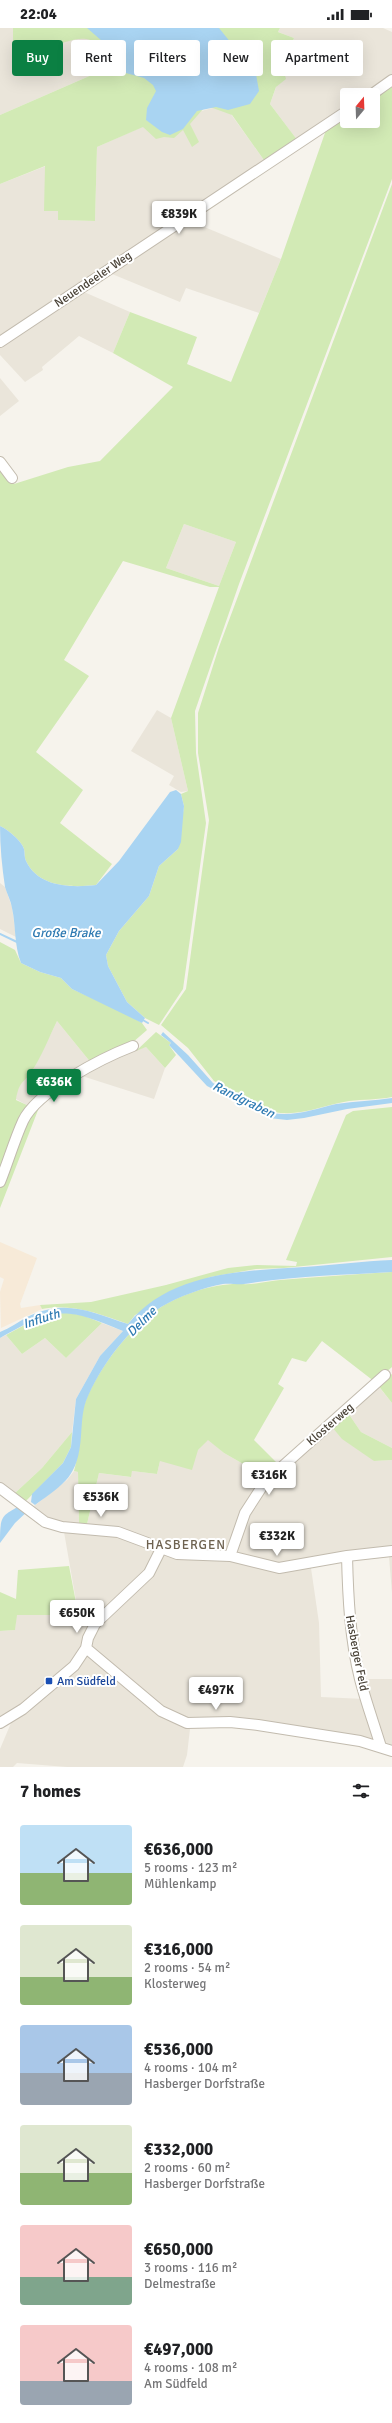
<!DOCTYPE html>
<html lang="en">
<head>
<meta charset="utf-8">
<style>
  body { margin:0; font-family:Signika,sans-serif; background:#f2f2f2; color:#202124; height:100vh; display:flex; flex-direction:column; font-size:15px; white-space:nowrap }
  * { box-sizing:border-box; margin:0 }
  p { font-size:13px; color:#757577 }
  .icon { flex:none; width:22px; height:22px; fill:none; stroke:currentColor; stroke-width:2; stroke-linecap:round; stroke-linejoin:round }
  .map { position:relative; height:1739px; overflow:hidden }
  .drawer { display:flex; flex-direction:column; background:#fff; flex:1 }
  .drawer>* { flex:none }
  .top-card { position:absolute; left:12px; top:12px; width:368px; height:36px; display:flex; gap:8px }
  .needle { width:26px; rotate:19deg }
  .tools { position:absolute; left:340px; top:60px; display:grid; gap:8px }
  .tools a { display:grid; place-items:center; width:40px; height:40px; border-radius:4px; background:#fff; box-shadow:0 4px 16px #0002; font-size:20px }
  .price { position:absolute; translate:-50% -34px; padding:0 9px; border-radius:4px; background:#fff; color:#222; font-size:13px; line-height:26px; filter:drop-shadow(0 1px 2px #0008) }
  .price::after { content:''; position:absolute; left:50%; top:24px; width:12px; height:9px; margin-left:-6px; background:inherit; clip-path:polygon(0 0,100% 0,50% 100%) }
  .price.selected { background:#0b8043; color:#fff }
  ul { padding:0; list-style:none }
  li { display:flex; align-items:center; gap:12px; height:100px; padding:0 20px }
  li span { display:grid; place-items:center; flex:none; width:112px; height:80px; border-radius:4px; color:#555 }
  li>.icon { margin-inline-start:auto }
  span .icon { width:48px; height:48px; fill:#fffc; stroke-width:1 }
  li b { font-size:17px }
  h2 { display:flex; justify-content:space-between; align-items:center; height:48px; padding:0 20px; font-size:17px }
  .pill { padding:0 14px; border-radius:4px; background:#fff; box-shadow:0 4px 16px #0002; font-size:14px; line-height:36px }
  .pill.selected { background:#0b8043; color:#fff }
  .status { display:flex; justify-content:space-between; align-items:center; height:28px; padding:0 20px; background:#fff; direction:ltr }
  .status svg { height:11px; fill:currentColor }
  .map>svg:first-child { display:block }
  .residential { fill:#eae5da }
  .commercial { fill:#f7ead8 }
  .green { fill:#d2eab5; fill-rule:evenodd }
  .water { fill:#a9d4f2 }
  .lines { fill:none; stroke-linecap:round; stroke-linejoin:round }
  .stream { stroke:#a9d4f2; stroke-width:2 }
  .minor-casing { stroke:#c2bbae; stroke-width:12 }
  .minor { stroke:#fff; stroke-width:10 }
  .transit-dot { fill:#1a4fb4; stroke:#fff; stroke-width:1.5 }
  .labels { text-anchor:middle; stroke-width:4; stroke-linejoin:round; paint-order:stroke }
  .street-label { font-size:12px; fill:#4b4439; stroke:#fff }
  .transit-label { font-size:12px; fill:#164399; stroke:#fff; text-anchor:start }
  .water-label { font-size:13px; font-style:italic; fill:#2e7ab2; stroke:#fff }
  .neighbourhood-label { font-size:13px; letter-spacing:1px; fill:#6e6250; stroke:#fff }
</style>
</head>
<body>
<div class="status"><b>22:04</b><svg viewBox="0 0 49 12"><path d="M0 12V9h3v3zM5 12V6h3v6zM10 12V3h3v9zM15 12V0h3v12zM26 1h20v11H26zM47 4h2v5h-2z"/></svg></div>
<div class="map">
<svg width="392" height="1739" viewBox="0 0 392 1739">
  <rect width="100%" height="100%" fill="#f6f3ec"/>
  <path class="residential" d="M0,0H15L29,17L30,34L81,1L98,16L110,39L0,87Z
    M280,0H383L392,4V54L373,67H347V85L300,116L270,76L294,10L278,4Z
    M216,79L228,82L269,139L190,193L281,231L259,285L186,260L180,274L112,246L84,264L130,284L113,325L79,308L42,339L43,342L25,354L0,327V156L46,138L58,183L59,192L95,193L97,119L142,99Z
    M0,350L19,373L0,388Z
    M184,496L236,514L219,558L166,540Z
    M157,682L171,690L188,763L181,764L169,757L174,748L131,723Z
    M0,855L5,859L12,879L16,909L0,901Z
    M57,993L92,1036L32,1080L16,1071L17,1063L21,1053L32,1044Z
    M146,1019L165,1040L154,1071L82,1048L114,1028Z
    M102,1295L123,1303L100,1328L76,1371L72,1404L42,1440L14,1466L0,1454V1310L6,1307L22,1326L45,1310L66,1330Z
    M375,1354L392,1375V1420L361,1404L348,1385L374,1433L392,1432V1565L389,1529L342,1534L311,1540L319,1595L321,1669L364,1671L358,1651H392V1719L191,1692L187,1727L183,1739H67L17,1735L13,1739H0V1721L11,1695L0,1699V1603L15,1602L16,1587H68L78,1584L64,1504L40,1497L24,1486L67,1452L74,1443L78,1444L79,1495L87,1496L99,1445L130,1449L132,1443L157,1446L160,1433L198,1422L208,1411L224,1425L266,1449L278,1436Z"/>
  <path class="commercial" d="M0,1214L37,1230L20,1276L21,1280L40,1277L42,1281L1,1300L0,1264L4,1251L0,1249Z"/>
  <path class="green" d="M13,0H280L278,4L294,10L281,44H284L286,51L276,59L270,76L298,113L266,135L232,87L210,79L204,80L190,96L199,114L192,119L183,102L174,110L164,109L156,111L143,99L97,119L95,193L58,192V183H44L45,138L0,156V87L110,39C106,32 103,23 99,17C80,0 48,22 29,34V17L13,15Z
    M392,55V151L239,556L195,683L196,725L206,795L183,961L159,997L145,990L127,974L108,938L106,927L119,903L149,868L159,838L178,821L184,778L181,766L188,763L171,690L219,559H210L123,533L64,632L89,648L36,724L83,762L60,795L112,836L96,857C71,860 38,859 26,833C24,829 25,825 24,821C22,813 7,801 0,798V438L14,456L68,439L100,433L173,359L113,325L130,284L197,309L187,336L231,354L281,231L326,102L347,87V93H373V69ZM184,496L236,514L219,558L166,540Z
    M392,156V1069C378,1072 363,1071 349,1073C324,1077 300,1089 274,1084L214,1053L188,1020L161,997L186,961L209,792L198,725V685L219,619Z
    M0,914L15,922L21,935L40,944L61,950L72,961L125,985L142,995L147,1002L132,1015L92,1036L57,993C49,1009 42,1028 32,1043C23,1056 19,1053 16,1072L29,1078L0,1146Z
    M156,1004L171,1015L169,1017L176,1027L165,1040L146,1019L136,1023Z
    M40,1077L0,1180V1157L23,1097Z
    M392,1079V1229L284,1240L256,1241L210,1249L135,1287L128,1296C100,1286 71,1275 42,1281L40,1277L91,1274L166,1257L228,1240L257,1237L296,1238L297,1234L286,1232L346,1087L353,1083Z
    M392,1244V1339L375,1354L322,1313L306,1334L292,1330L278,1356L284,1360L254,1412L278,1436L266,1449L224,1425L208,1412L198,1422L192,1442L160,1433L157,1446L132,1443L131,1449L99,1445L87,1496L79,1495L78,1444L74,1443C81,1420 77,1394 86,1372C100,1338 130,1299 161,1279C184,1265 215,1255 241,1256C254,1257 268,1253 280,1252C318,1249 355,1246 392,1244Z
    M63,1284L82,1287L102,1295L66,1330L45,1310L22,1326L6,1307L30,1294Z
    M392,1346V1375L377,1356Z
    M348,1385L361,1404L392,1420V1432L374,1433L342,1411L332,1399Z
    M72,1404L71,1419L63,1435L24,1475L14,1466L42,1440Z
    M69,1538L78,1585L68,1587H17L15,1602L0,1603V1564L16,1571L18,1542Z"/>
  <path class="water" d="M87,0H219L256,46L259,63L250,76L228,82L216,79L197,83L183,101L170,107L162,104L146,92L147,80L156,63L153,57L144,50L126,45L109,19Z
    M176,762L181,766L184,778L181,814L178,821L159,838L149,868L119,903L106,927L108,938L127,974L145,990L142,995L72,961L61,950L40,944L21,935C14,917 16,898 12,880C11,873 7,866 5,859C2,839 0,819 0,798C7,801 22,813 24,821C25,825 24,829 26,833C38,859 71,860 96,857L119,833L170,764Z
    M163,1004L188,1027L213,1055L272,1085C294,1089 315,1081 336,1076C355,1073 374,1073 392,1070V1075L347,1081L304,1090L287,1092L269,1090L207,1058L169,1017L171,1015L161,1007Z
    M392,1232V1244C343,1247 293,1248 244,1256C238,1257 230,1255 223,1256C204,1259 178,1269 161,1279C129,1300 100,1338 86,1373C82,1384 82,1396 81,1408C78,1449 65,1455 35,1477L31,1474L32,1466L63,1435L71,1419L76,1371L100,1328L123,1303C65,1278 54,1279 0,1310V1304C10,1300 18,1294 27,1289C65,1270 91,1284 128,1296C170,1244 243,1243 304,1239C333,1237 363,1233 392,1232Z
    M26,1474L31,1480L15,1495L0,1515C0,1484 2,1489 26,1474Z"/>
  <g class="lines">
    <path class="stream" d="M0,906L17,914
      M141,991L148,995"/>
    <defs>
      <path id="minor" d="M371,67L392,52
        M0,314L347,83
        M0,434L12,450
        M0,1154C8,1134 14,1113 23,1093C37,1063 102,1030 133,1018
        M0,1460L45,1494L62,1499L118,1504L177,1526L230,1528L279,1540L347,1528L392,1523
        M230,1528L245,1485L265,1454L385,1347
        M347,1528C348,1569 350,1611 360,1651C366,1674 374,1696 381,1719
        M86,1620L161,1683L187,1695L230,1694L258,1697L360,1713L392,1723
        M0,1695L23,1681L74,1638L86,1620L88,1610L95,1596L149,1545L161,1521"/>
    </defs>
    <use href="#minor" class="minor-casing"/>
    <use href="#minor" class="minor"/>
  </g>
  <rect class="transit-dot" x="45" y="1649" width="8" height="8" rx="2"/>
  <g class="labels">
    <g class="street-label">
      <text transform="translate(93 251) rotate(-34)" y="4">Neuendeeler Weg</text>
      <text transform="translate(330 1396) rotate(-41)" y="4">Klosterweg</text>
      <text transform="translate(357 1625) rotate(79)" y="4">Hasberger Feld</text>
    </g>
    <g class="transit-label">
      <text x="57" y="1657">Am Südfeld</text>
    </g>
    <g class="water-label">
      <text x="66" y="909">Große Brake</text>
      <text transform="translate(244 1071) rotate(26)" y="5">Randgraben</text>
      <text transform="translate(41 1290) rotate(-18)" y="5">Influth</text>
      <text transform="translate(141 1293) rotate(-45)" y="5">Delme</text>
    </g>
    <g class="neighbourhood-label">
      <text x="186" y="1521">HASBERGEN</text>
    </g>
  </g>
</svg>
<div class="tools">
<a><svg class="needle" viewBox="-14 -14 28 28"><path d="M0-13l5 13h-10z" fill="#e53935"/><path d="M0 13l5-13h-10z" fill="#757577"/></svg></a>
</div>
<b class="price" style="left:179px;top:207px">€839K</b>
<b class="price selected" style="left:54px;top:1075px">€636K</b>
<b class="price" style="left:269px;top:1468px">€316K</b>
<b class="price" style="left:101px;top:1490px">€536K</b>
<b class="price" style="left:277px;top:1529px">€332K</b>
<b class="price" style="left:77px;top:1606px">€650K</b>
<b class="price" style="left:216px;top:1683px">€497K</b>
<div class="top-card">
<a class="pill selected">Buy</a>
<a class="pill">Rent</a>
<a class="pill">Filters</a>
<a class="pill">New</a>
<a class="pill">Apartment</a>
</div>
</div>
<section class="drawer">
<h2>7 homes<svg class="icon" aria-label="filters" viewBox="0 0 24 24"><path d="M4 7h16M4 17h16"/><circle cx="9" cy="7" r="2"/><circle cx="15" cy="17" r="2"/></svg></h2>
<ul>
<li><span style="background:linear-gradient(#bfe0f5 60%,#8fb573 0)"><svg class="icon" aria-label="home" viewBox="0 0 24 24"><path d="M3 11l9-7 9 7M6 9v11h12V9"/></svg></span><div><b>€636,000</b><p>5 rooms · 123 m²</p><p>Mühlenkamp</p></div></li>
<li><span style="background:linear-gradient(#dfe7d0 65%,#8fb573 0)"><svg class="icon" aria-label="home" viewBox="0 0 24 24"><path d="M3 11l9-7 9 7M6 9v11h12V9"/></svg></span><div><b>€316,000</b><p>2 rooms · 54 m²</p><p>Klosterweg</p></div></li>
<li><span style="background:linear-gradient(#a9c7e8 60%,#9aa5b1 0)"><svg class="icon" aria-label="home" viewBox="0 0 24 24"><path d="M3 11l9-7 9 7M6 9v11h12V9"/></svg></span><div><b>€536,000</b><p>4 rooms · 104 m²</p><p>Hasberger Dorfstraße</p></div></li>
<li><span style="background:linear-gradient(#dfe7d0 60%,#8fb573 0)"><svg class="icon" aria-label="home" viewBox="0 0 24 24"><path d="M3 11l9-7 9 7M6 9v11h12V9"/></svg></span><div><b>€332,000</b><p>2 rooms · 60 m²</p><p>Hasberger Dorfstraße</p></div></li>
<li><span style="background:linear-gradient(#f6c9c9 65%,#7fa58c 0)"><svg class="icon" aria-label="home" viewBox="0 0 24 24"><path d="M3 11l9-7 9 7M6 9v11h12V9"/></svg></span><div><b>€650,000</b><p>3 rooms · 116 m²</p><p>Delmestraße</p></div></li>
<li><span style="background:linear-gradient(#f6c9c9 70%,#9aa5b1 0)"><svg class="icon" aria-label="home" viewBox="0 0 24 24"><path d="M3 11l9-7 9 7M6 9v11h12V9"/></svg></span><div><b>€497,000</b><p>4 rooms · 108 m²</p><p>Am Südfeld</p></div></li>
</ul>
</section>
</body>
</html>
